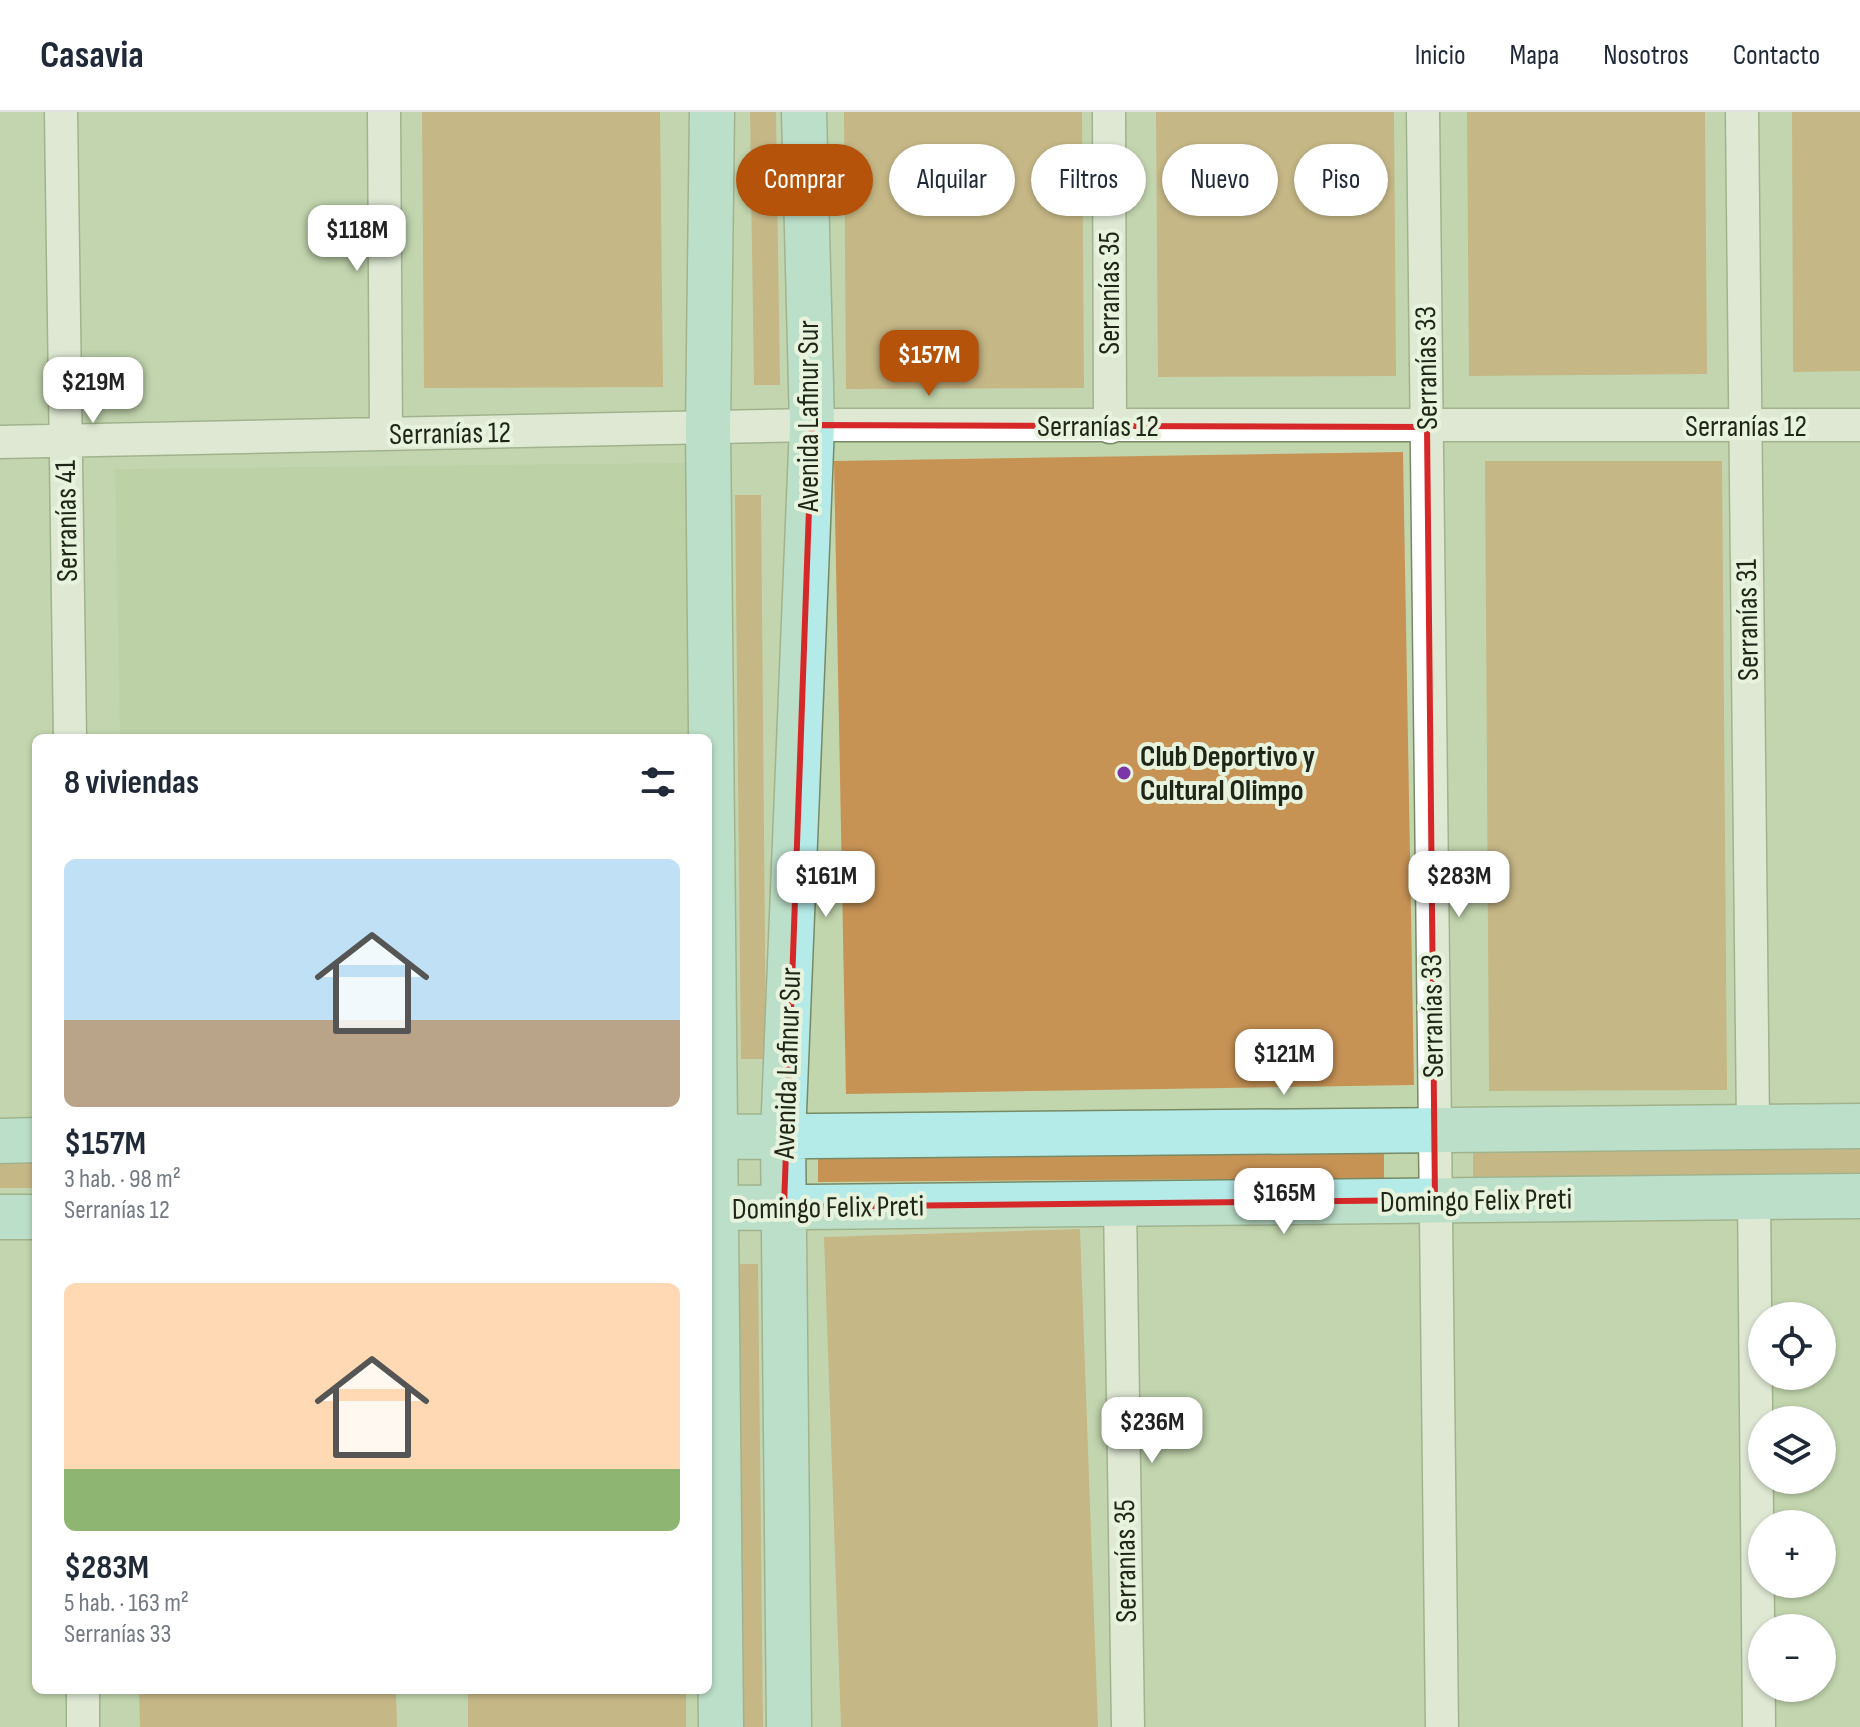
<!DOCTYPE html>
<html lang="es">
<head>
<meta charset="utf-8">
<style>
  body { margin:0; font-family:"Sofia Sans Condensed",sans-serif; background:#f2f2f3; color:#1f2937; height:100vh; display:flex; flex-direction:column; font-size:30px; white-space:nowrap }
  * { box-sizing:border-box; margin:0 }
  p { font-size:26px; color:#747a83 }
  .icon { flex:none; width:44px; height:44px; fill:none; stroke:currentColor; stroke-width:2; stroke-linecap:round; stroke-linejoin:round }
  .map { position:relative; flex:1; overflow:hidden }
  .details { position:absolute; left:32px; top:622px; width:680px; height:960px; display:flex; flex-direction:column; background:#fff; border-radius:12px; box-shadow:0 2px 6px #0004 }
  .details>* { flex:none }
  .guide { position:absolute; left:736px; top:32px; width:760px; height:72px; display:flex; gap:16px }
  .buttons { position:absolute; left:1748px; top:1190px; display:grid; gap:16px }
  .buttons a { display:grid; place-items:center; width:88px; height:88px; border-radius:50%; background:#fff; box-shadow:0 2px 6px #0004; font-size:40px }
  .price { position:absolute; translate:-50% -68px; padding:0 18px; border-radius:16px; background:#fff; color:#222; font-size:26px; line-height:52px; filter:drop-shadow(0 2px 4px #0008) }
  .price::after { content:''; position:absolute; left:50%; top:48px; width:24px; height:18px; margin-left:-12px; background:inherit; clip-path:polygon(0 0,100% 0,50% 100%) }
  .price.current { background:#b45309; color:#fff }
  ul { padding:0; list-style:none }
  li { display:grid; align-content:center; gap:16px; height:424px; padding:0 32px }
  li span { display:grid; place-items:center; height:248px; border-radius:12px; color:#555 }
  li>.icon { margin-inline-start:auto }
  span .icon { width:144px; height:144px; fill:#fffc; stroke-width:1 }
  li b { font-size:34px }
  h2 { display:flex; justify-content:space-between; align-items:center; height:96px; padding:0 32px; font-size:34px }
  .pill { padding:0 28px; border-radius:36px; background:#fff; box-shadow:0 2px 6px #0004; font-size:28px; line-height:72px }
  .pill.current { background:#b45309; color:#fff }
  header { display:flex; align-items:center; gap:48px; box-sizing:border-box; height:112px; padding:0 40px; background:#fff; border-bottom:2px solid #e0e1e3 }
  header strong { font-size:38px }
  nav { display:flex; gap:44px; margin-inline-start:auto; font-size:28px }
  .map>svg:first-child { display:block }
  .built { fill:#b5cd9e }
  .green { fill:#c79355 }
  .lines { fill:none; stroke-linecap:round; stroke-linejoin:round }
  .street-casing { stroke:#778a65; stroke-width:35 }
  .secondary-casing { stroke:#778a65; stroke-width:47 }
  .street { stroke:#fff; stroke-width:32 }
  .secondary { stroke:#b4eae8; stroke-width:44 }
  .marked { fill:none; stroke:#d62828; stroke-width:6; stroke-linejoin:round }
  .poi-dot { fill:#7c35a8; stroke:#e8f3de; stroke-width:3 }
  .labels { text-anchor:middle; stroke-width:8; stroke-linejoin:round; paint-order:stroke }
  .street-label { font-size:30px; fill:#1f2617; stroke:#e8f3de }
  .poi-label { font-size:30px; font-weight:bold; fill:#1f2617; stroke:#e8f3de; text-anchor:start }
</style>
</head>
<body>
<header>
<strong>Casavia</strong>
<nav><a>Inicio</a><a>Mapa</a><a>Nosotros</a><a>Contacto</a></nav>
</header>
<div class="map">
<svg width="1860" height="1615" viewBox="0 0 1860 1615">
  <rect width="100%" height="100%" fill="#c2d6ae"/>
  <path class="built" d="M686,351L689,626H120L115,357Z"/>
  <path class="green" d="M422,0H660L663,275L424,276Z
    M750,0H776L780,273H754Z
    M844,0H1082L1084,276L846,277Z
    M1156,0H1394L1396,264L1158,265Z
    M1467,0H1705L1707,262L1469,264Z
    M1792,0H1860V259L1793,260Z
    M1403,340L1414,973L846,982L834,349Z
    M1485,349H1722L1727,978L1489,979Z
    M735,383H761L766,947H741Z
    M1860,1037V1062L1473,1065V1040Z
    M1384,1041V1066L818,1070V1044Z
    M0,1050H36V1076H0Z
    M1080,1117L1098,1615H841L824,1125Z
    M733,1152H758L763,1615H737Z
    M139,1578H396L397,1615H140Z
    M468,1578H686V1615H468Z"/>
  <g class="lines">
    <defs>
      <path id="street" d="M61,0L70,626
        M384,0L386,322
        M1109,0L1110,315
        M1423,0L1442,1615
        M1742,0L1753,1015
        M0,330L812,313H1860
        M1754,1085L1759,1615
        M1120,1091L1128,1615
        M83,1578V1615"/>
      <path id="secondary" d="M712,0L708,316L721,1615
        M708,1025L1860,1014
        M0,1029L36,1028
        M708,1096L1860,1084
        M0,1105H36
        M789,1615L783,1024L812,313L804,0"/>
    </defs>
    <use href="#street" class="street-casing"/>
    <use href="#secondary" class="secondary-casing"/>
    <use href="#street" class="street"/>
    <use href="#secondary" class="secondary"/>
  </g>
  <path d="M0 0H1860V1615H0ZM812,313L1427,315L1435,1088L784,1095Z" fill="#c2d6ae" fill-opacity=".55" fill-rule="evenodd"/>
  <path class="marked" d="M812,313L1427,315L1435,1088L784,1095Z"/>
  <circle class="poi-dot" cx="1124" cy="661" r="8"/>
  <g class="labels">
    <g class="street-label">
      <text transform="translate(1109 181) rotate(-90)" y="10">Serranías 35</text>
      <text transform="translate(1426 256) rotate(-91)" y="10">Serranías 33</text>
      <text transform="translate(808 304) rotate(-90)" y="10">Avenida Lafinur Sur</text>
      <text x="1098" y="324">Serranías 12</text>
      <text x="1746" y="324">Serranías 12</text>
      <text transform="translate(450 321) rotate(-1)" y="10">Serranías 12</text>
      <text transform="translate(66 409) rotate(-91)" y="10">Serranías 41</text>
      <text transform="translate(1747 508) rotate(-91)" y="10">Serranías 31</text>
      <text transform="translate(1432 904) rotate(-91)" y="10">Serranías 33</text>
      <text transform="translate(787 951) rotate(-88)" y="10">Avenida Lafinur Sur</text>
      <text transform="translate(1476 1088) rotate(-1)" y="10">Domingo Felix Preti</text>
      <text transform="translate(828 1095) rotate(-1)" y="10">Domingo Felix Preti</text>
      <text transform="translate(1125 1449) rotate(-91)" y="10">Serranías 35</text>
    </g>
    <g class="poi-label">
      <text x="1140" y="654">Club Deportivo y<tspan x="1140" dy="34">Cultural Olimpo</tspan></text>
    </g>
  </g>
</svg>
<div class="buttons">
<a><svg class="icon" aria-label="locate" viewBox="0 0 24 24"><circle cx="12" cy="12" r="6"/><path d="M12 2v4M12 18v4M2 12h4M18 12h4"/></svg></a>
<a><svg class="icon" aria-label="layers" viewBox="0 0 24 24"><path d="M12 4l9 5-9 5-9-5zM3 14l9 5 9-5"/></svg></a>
<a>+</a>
<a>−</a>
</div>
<b class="price" style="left:357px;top:161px">$118M</b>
<b class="price current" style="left:929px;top:286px">$157M</b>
<b class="price" style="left:93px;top:313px">$219M</b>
<b class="price" style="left:826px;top:807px">$161M</b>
<b class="price" style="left:1459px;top:807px">$283M</b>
<b class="price" style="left:1284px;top:985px">$121M</b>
<b class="price" style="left:1284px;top:1124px">$165M</b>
<b class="price" style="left:1152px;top:1353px">$236M</b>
<div class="guide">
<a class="pill current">Comprar</a>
<a class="pill">Alquilar</a>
<a class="pill">Filtros</a>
<a class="pill">Nuevo</a>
<a class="pill">Piso</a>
</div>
<section class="details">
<h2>8 viviendas<svg class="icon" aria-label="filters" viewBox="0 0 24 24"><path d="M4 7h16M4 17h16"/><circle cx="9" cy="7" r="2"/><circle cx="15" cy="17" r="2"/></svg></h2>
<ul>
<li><span style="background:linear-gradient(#bfe0f5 65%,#b9a48a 0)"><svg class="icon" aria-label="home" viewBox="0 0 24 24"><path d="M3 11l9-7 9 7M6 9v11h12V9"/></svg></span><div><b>$157M</b><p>3 hab. · 98 m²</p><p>Serranías 12</p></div></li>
<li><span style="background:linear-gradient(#ffd9b3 75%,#8fb573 0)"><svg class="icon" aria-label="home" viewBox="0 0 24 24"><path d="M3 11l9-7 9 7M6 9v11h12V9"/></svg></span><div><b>$283M</b><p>5 hab. · 163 m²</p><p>Serranías 33</p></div></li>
</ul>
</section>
</div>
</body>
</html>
